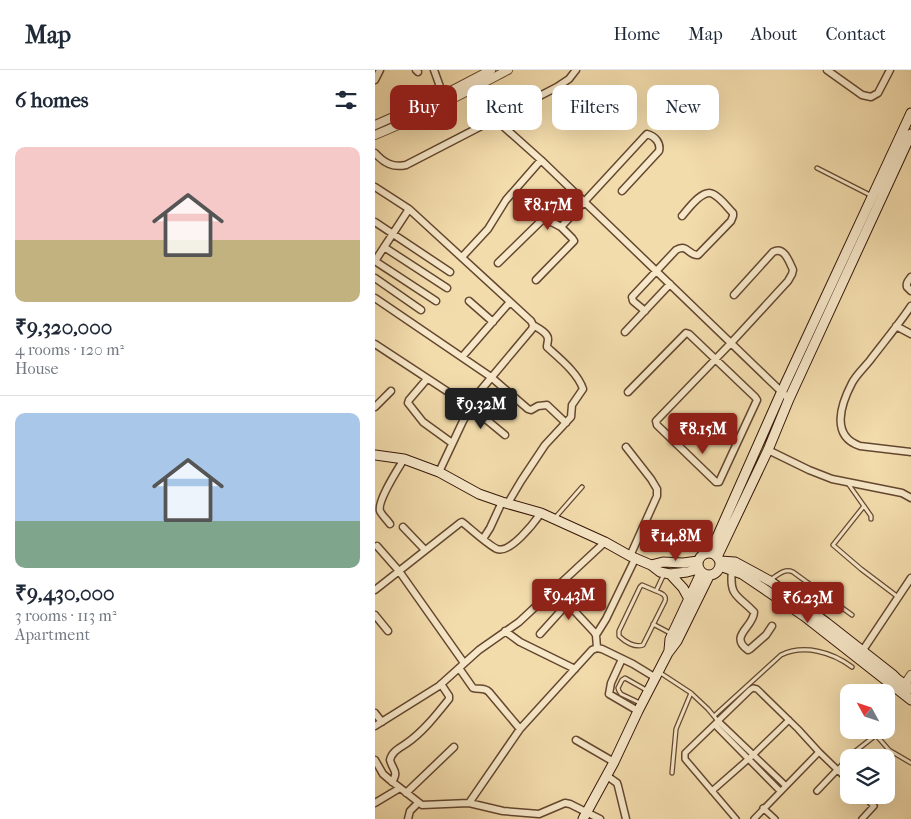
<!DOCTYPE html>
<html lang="en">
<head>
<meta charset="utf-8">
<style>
  body { margin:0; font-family:"IM FELL French Canon",serif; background:#f2f2f3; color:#1f2937; height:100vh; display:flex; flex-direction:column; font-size:19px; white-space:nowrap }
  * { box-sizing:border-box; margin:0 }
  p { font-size:16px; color:#747a83 }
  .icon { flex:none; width:28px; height:28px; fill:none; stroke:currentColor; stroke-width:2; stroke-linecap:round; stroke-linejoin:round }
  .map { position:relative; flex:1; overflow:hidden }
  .panel { display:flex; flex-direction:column; background:#fff; width:375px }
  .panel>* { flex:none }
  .banner { position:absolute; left:15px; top:15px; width:445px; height:45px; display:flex; gap:10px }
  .needle { width:32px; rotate:310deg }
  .fabs { position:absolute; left:465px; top:614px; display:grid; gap:10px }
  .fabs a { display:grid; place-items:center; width:55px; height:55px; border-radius:10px; background:#fff; box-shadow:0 5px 20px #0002; font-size:25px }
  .price { position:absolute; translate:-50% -42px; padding:0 11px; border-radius:5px; background:#8f2418; color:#fff; font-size:16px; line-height:32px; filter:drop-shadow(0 1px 2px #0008) }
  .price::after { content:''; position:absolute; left:50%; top:30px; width:15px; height:11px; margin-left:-8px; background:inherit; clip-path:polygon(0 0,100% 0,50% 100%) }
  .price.current { background:#222; color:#fff }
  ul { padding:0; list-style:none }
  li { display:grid; align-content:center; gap:10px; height:265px; padding:0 15px }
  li+li { border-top:1px solid #e0e1e3 }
  li span { display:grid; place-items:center; height:155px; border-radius:10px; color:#555 }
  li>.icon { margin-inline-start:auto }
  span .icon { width:90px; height:90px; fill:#fffc; stroke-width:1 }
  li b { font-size:21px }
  h2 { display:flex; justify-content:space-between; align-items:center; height:60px; padding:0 15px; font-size:21px }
  .pill { padding:0 18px; border-radius:10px; background:#fff; box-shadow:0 5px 20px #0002; font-size:18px; line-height:45px }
  .pill.current { background:#8f2418; color:#fff }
  header { display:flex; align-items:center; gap:30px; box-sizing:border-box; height:70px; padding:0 25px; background:#fff; border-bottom:1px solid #e0e1e3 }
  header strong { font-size:24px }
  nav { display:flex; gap:28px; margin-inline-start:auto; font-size:18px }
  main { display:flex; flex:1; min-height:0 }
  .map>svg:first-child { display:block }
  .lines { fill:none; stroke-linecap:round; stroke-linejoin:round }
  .service-casing { stroke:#644730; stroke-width:5.5 }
  .pedestrian-casing { stroke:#644730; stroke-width:8 }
  .minor-casing { stroke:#644730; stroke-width:9 }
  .tertiary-casing { stroke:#644730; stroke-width:10 }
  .secondary-casing { stroke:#341507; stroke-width:11 }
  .service { stroke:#f7e8c9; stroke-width:3 }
  .pedestrian { stroke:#f7e8c9; stroke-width:5 }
  .minor { stroke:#f7e8c9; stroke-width:6 }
  .tertiary { stroke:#f7e8c9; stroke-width:8 }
  .secondary { stroke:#f7e8c9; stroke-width:9 }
</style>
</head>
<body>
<header>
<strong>Map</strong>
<nav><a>Home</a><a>Map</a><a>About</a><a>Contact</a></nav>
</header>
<main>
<section class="panel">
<h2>6 homes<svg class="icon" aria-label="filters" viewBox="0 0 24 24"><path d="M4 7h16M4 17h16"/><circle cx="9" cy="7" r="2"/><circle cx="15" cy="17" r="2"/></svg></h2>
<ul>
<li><span style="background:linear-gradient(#f6c9c9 60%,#c2b280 0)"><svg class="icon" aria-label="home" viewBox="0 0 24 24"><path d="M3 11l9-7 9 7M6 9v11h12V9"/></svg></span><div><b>₹9,320,000</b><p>4 rooms · 120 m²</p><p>House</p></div></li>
<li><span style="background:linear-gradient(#a9c7e8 70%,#7fa58c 0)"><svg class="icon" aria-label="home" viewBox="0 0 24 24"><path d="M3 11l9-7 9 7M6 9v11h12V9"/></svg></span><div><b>₹9,430,000</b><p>3 rooms · 113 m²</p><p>Apartment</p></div></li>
</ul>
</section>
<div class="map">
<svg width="536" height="749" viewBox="0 0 536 749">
  <rect width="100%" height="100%" fill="#f3dcac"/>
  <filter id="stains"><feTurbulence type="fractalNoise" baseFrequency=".004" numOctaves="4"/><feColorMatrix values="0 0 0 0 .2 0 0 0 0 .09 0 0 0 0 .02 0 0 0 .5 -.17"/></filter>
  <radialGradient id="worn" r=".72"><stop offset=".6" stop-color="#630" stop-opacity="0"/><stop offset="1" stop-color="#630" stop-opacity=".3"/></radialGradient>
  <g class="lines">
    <defs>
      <path id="service" d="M442,98L497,126
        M472,412L496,446V449
        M489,436L458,475L486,499L523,527
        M179,449L207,417
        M395,510C403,505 409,498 418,502L477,545
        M281,521C286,523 292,525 290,531L268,575C260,578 250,572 244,566V561L265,517L267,515L281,521L289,504
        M278,554L295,563
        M284,602L316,623L333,639L343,651
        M267,634L246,624L244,621L243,618L247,610L250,608L273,621
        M511,643H512
        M339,646L406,585C429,574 457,582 477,597
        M498,660L501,665
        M463,699L473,687L501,665L514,680L536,693
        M297,703L301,659L316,623"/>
      <path id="pedestrian" d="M343,651L411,716
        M340,655L405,721
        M444,682L474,711
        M337,721L378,685L414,650
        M442,721L462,700
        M388,738L400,749
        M361,749L310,689V683L375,620L378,618L382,619L423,659L444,682L379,749
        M487,749L499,736L488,725"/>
      <path id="minor" d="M41,0L43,2
        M59,0L68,25
        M452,0L487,25L496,27L503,23L515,0
        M0,10L5,0
        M92,17L120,49L166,90L414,329
        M0,83C9,93 18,98 31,95L182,17L194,9L201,0
        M0,117L34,139L156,251L158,255L157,259L105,321L88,351L64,402
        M0,152L75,202
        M9,177L72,218
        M87,187L113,159L131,130L166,90
        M0,191L61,231
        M0,191L34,139
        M123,193L167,150L171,149L186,157L270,66L272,64C280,66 286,73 284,81L247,121
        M536,207C533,211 531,213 532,217L536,221
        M0,208L46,240
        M161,210L199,171L197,168L186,157
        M0,228L116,307L153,339L156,340L163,336L172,335L191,353
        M94,231L118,252
        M536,236C524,254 509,272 496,289C490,297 481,305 477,313C466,334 455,366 485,376L536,382
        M270,241L258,231L257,227L301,180C312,173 314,186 323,185L356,151L358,146V143C352,137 346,128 338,124C328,118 313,139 307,146
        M521,256L536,264
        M250,262L295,214
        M0,274L96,337L130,365
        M87,287L135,232
        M52,309L34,330L33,333L48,352L77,373
        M253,322L311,263L314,264L380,327L382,330L344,412H341L282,355L281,351L356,273L413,211L417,204L418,200C414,191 409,176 398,182L359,225
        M0,337L16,321
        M251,377L276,409L282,419V426L255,486
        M393,380L434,400L457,409L527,423L536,428
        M133,433L146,411L170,375L196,347L197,335L208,319C203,303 184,288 172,277C172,274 173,272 173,269C173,263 163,258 158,255
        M15,454C12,450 7,445 5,441C2,431 23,399 29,389
        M28,457L50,480
        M108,469L115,458L127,432
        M2,476L24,501L89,593
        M357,500C354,527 363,525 379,542C379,557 353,566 373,580L375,579L391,565L397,556
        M179,519L219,562L221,565L222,578
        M0,520L85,453L87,452C96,459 113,475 122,479C135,484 159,453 166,443
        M0,545L13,561
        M130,561L145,572L200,599
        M165,564L193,533
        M221,565L231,549L260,489
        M488,580L536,508
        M247,589L236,613L234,624L263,641
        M84,598L98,618C104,620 109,617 114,622L145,659
        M0,643L7,652
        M0,656L64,616L104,580L144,552L230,472
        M201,670L239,692
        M0,690L8,704L15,710L47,735L94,733L128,741L164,744L190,733L195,734L225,749
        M232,706L242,713L243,716L251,749
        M17,712C24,701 18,701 15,690C17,681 25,678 32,673C48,662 62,644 74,629V626L66,614
        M31,723L79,677
        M0,733L25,718
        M94,733L145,659L217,580L222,578L227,579L258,594L281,608
        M33,749L35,741L43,733"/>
      <path id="tertiary" d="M0,55L68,25L116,0
        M0,65C46,46 89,23 133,0
        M530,614L536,605"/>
      <path id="secondary" d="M0,385L29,389L64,402L104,424L127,432L166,443L230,472L255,486L276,495L285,502L295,504L312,502L324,499
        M323 494a11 11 0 1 1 22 0a11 11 0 1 1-22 0Z
        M335,483L406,323L536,43
        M342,487L393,380L414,329L536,64
        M345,491L360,492L395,511L452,553L517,604L522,609L536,619
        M276,495L288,492L308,493L323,491
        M345,496L367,504L429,546L536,630
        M295,504L308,518L314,529
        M294,580L295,569L326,503
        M208,749L239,692L263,641L293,583L302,571L334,506"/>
    </defs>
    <use href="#service" class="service-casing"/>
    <use href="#pedestrian" class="pedestrian-casing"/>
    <use href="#minor" class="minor-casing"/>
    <use href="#tertiary" class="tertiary-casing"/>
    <use href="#secondary" class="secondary-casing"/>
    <use href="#service" class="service"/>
    <use href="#pedestrian" class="pedestrian"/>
    <use href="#minor" class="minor"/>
    <use href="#tertiary" class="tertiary"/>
    <use href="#secondary" class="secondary"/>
  </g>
  <rect width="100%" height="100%" filter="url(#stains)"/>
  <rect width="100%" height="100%" fill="url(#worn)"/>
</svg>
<div class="fabs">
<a><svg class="needle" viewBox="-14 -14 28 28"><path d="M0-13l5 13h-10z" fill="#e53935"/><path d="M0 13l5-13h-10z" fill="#747a83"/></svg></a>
<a><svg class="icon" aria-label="layers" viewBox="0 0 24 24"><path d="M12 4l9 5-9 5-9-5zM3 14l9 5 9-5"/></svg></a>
</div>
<b class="price" style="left:173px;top:161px">₹8.17M</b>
<b class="price current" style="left:106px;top:360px">₹9.32M</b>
<b class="price" style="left:328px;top:385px">₹8.15M</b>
<b class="price" style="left:301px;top:492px">₹14.8M</b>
<b class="price" style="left:194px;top:551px">₹9.43M</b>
<b class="price" style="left:433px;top:554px">₹6.23M</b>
<div class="banner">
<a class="pill current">Buy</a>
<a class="pill">Rent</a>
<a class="pill">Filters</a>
<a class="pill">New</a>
</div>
</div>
</main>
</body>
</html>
